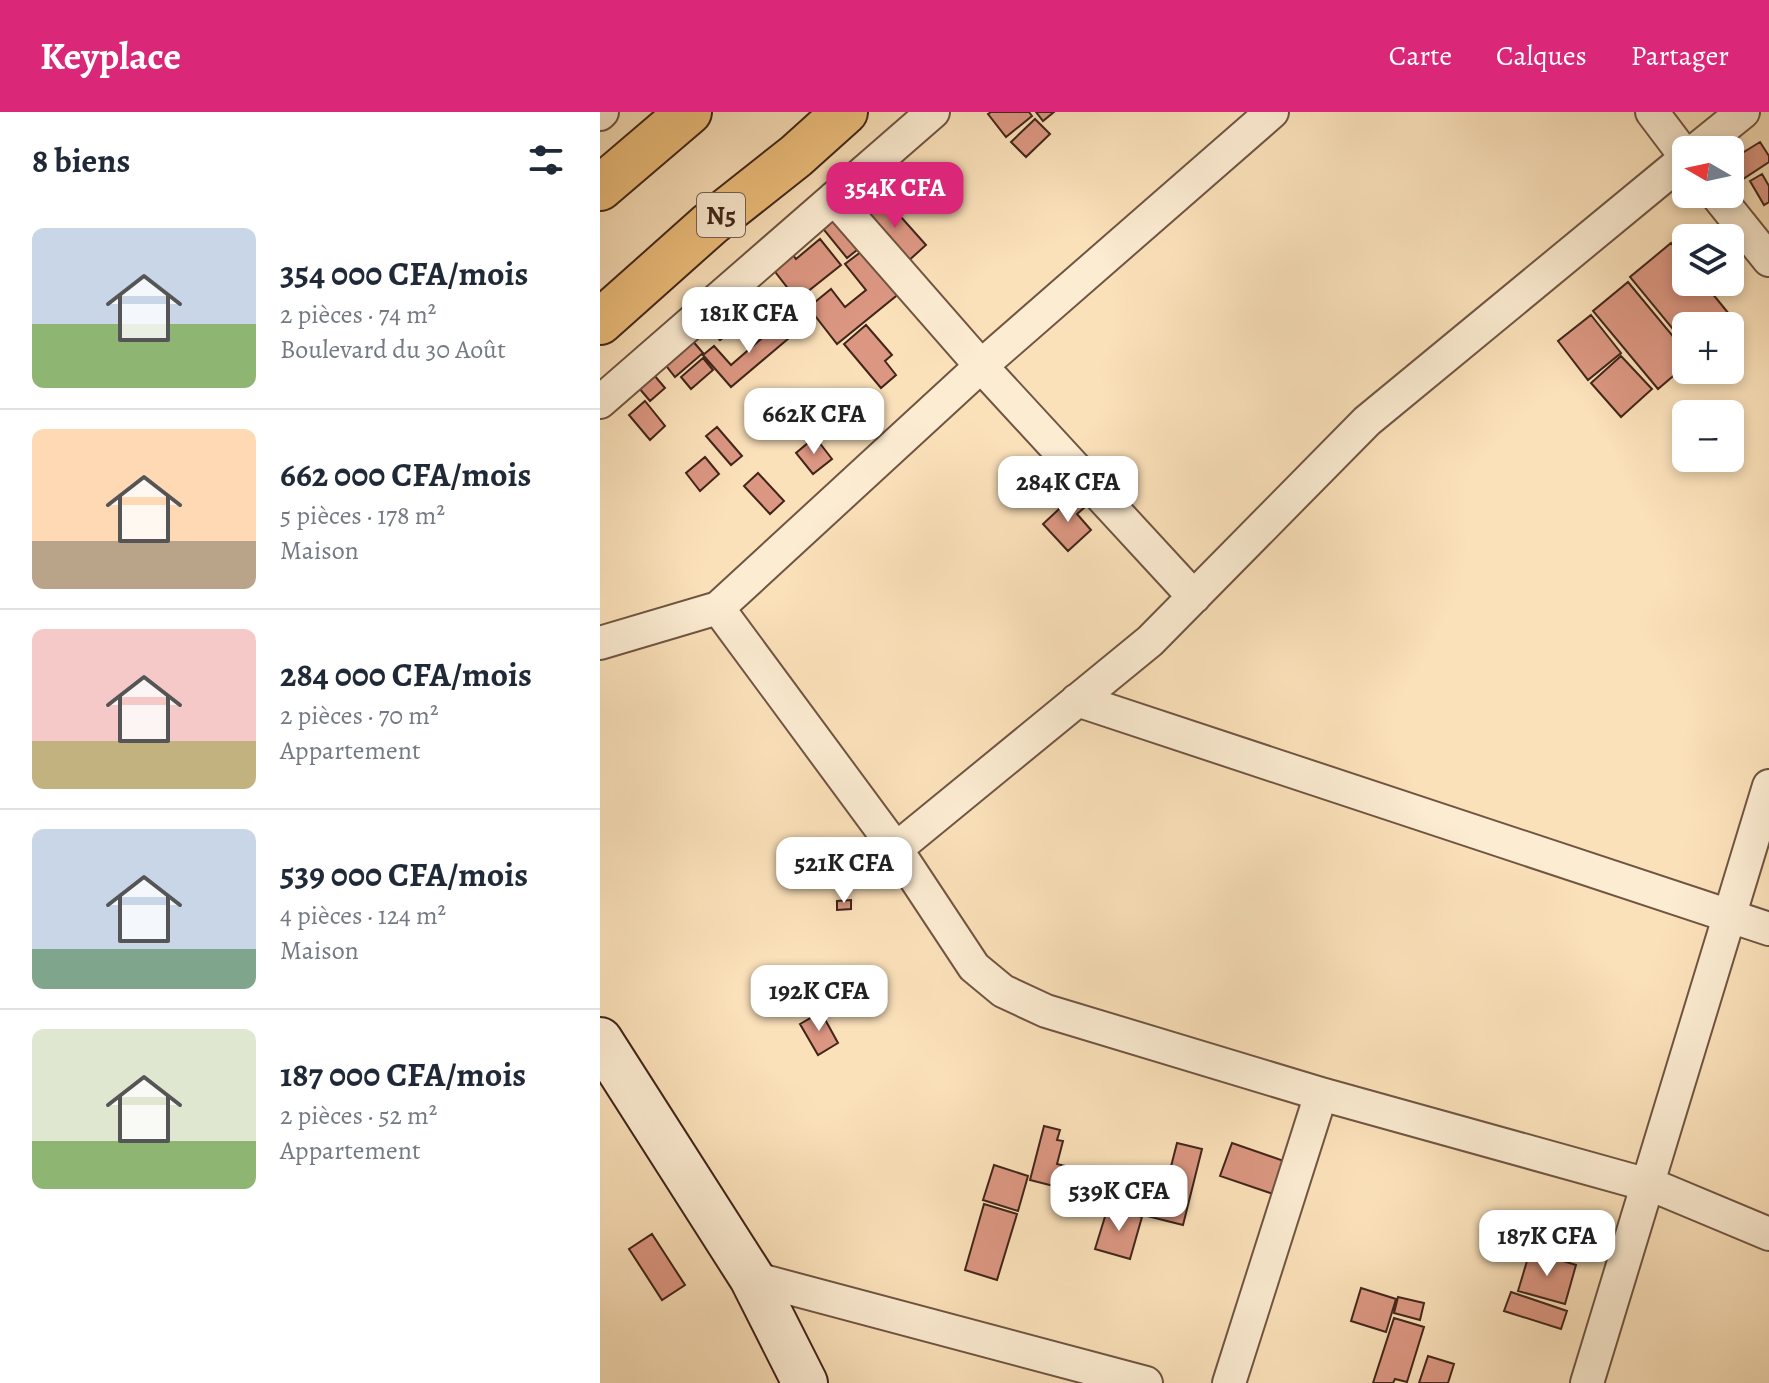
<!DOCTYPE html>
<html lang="fr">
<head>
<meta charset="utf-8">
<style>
  body { margin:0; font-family:Alegreya,serif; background:#f6f6f7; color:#1f2937; height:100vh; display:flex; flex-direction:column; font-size:30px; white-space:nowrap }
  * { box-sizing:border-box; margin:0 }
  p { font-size:26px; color:#747a83 }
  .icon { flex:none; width:44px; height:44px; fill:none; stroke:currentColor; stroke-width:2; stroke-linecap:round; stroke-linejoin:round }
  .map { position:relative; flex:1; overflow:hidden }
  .panel { display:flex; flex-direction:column; background:#fff; width:600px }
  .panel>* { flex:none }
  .needle { width:52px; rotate:279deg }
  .buttons { position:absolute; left:1072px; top:24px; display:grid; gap:16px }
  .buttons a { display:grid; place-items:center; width:72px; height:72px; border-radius:12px; background:#fff; box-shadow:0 4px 12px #0003; font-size:40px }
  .price { position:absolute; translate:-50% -68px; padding:0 18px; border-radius:16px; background:#fff; color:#222; font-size:26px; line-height:52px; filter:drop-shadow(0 2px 4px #0008) }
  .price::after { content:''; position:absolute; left:50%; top:48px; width:24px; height:18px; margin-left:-12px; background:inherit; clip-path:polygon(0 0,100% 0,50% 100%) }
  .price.active { background:#db2777; color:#fff }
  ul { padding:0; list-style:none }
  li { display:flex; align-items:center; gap:24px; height:200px; padding:0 32px }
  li+li { border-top:2px solid #e0e1e3 }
  li span { display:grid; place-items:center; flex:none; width:224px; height:160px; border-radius:12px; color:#555 }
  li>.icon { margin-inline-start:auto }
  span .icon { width:96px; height:96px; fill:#fffc; stroke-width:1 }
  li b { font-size:34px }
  h2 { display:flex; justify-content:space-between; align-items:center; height:96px; padding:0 32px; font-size:34px }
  header { display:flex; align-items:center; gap:48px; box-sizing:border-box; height:112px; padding:0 40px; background:#db2777; color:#fff }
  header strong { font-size:38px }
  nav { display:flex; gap:44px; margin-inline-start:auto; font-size:28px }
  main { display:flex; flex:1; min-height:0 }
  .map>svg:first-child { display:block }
  .building { fill:#dc9782; stroke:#41261a; stroke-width:2 }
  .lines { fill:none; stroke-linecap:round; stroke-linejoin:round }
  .street-casing { stroke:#705542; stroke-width:36 }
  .secondary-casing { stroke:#41261a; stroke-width:48 }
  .highway-casing { stroke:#41261a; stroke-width:48 }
  .street { stroke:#fcecd2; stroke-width:32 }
  .secondary { stroke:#fcecd2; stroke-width:44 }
  .highway { stroke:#eec07d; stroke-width:44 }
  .labels { text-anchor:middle; stroke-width:6; stroke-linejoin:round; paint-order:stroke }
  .shield { fill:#fcecd2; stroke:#796151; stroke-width:2 }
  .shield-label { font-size:26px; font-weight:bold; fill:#41261a }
</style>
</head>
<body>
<header>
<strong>Keyplace</strong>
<nav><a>Carte</a><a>Calques</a><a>Partager</a></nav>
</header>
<main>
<section class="panel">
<h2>8 biens<svg class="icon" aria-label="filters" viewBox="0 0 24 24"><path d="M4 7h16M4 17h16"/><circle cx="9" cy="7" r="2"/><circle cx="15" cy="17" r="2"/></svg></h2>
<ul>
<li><span style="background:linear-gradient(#c9d6e8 60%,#8fb573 0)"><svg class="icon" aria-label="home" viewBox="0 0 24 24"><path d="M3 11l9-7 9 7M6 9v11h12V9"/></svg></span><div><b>354 000 CFA/mois</b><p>2 pièces · 74 m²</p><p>Boulevard du 30 Août</p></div></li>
<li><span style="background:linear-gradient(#ffd9b3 70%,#b9a48a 0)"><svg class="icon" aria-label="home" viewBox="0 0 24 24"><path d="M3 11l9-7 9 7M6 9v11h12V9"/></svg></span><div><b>662 000 CFA/mois</b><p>5 pièces · 178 m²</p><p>Maison</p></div></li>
<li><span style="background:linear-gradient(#f6c9c9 70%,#c2b280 0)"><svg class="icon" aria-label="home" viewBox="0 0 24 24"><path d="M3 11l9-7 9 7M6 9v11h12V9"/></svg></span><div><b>284 000 CFA/mois</b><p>2 pièces · 70 m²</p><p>Appartement</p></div></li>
<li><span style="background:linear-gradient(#c9d6e8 75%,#7fa58c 0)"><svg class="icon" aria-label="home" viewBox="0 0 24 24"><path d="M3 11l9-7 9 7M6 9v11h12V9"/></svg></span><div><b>539 000 CFA/mois</b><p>4 pièces · 124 m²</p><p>Maison</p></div></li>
<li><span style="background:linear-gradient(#dfe7d0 70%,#8fb573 0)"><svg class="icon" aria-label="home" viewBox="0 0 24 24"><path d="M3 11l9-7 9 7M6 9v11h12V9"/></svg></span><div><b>187 000 CFA/mois</b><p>2 pièces · 52 m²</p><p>Appartement</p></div></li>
</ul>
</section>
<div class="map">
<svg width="1169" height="1271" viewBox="0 0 1169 1271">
  <rect width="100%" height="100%" fill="#fbe1ba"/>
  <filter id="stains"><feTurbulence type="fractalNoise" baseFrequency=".0025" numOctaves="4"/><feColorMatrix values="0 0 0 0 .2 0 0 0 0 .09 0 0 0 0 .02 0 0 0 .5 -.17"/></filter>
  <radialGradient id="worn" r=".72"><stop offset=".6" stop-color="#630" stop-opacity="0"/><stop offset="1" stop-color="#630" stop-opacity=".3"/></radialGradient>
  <path class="building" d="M391,0H429L432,4L406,25L388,2Z
    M436,0H454L443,9Z
    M435,7L450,22L426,45L411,30Z
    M1160,30L1169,44V50L1143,67L1131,48Z
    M1162,62L1169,74V90L1164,93L1150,69Z
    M284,86L326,133L306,151L263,103Z
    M235,101L262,134L247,146L220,113Z
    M220,127L241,153L197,188L169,152L188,136L196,147Z
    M1071,131L1086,150V170H1103L1138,213L1130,220V214H1086V233L1030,165Z
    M266,136L301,180L237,232L202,187L209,181L215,190L231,177L245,195L266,178L245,152Z
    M1028,170L1086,240V253L1058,277L993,199Z
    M127,200L138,214L120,228L109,215Z
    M991,203L1021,241L988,268L958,229Z
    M183,208L195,221L131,275L103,243L114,234L131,253Z
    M266,213L292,243L285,249L296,263L281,276L244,232Z
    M91,227L103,241L75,265L64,251Z
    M1021,244L1052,277L1021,305L991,271Z
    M103,246L113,258L91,277L81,265Z
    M54,263L65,276L50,289L39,276Z
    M45,289L65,314L50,328L29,303Z
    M117,315L142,344L131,353L106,324Z
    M215,325L232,347L213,362L196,341Z
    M105,345L119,362L100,379L86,361Z
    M158,361L184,389L170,402L144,374Z
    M473,384L484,396L477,402L491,418L468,439L443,412Z
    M251,788V797L237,798V789Z
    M221,900L238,931L218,943L200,912Z
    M444,1014L460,1018L457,1028L463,1029L457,1052L499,1062L493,1084L430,1068Z
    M577,1031L602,1037L583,1113L531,1100L538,1072L565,1078Z
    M632,1031L684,1049L673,1082L620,1064Z
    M394,1053L428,1064L418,1099L383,1088Z
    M384,1092L417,1102L397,1168L365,1158Z
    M508,1095L542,1105L530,1147L495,1137Z
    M52,1122L85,1173L62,1188L29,1137Z
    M930,1139L976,1153L965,1192L918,1179Z
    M761,1176L796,1187L786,1220L751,1209Z
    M911,1180L967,1199L961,1217L904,1199Z
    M798,1185L824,1191L820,1208L794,1201Z
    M794,1206L824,1215L807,1270L795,1267L793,1271H773Z
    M828,1244L854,1252L848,1271H819Z"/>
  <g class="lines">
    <defs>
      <path id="street" d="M1052,0L1086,45
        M0,2L2,0
        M1096,38L1143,0
        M1116,82L1169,148
        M234,86L381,254L594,485
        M0,290L333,0
        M118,496L296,737L374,855L403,879L446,899L721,982L1059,1076L1169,1122
        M0,531L118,496L381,254L672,0
        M477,588L1169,817
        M296,737L550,529L767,309L1086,46
        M152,1166L546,1271
        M629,1271L721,982
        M987,1271L1169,674"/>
      <path id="secondary" d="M0,928L152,1166L205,1271"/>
      <path id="highway" d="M0,76L89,0
        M0,210L110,112L196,44L245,0"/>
    </defs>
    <use href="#street" class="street-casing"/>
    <use href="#secondary" class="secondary-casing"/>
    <use href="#highway" class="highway-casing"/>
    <use href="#street" class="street"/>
    <use href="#secondary" class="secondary"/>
    <use href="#highway" class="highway"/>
  </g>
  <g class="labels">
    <rect class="shield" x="97" y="81" width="48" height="44" rx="6"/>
    <g class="shield-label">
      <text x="121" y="112">N5</text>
    </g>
  </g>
  <rect width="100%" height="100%" filter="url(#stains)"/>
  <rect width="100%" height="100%" fill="url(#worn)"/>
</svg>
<div class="buttons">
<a><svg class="needle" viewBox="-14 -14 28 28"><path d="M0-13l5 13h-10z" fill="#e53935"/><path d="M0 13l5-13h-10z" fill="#747a83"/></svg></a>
<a><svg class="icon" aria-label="layers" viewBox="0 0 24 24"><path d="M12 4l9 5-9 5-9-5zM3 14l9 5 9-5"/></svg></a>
<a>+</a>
<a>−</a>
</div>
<b class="price active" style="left:295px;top:118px">354K CFA</b>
<b class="price" style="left:149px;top:243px">181K CFA</b>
<b class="price" style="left:214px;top:344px">662K CFA</b>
<b class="price" style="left:468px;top:412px">284K CFA</b>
<b class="price" style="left:244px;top:793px">521K CFA</b>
<b class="price" style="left:219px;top:921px">192K CFA</b>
<b class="price" style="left:519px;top:1121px">539K CFA</b>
<b class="price" style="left:947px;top:1166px">187K CFA</b>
</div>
</main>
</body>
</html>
